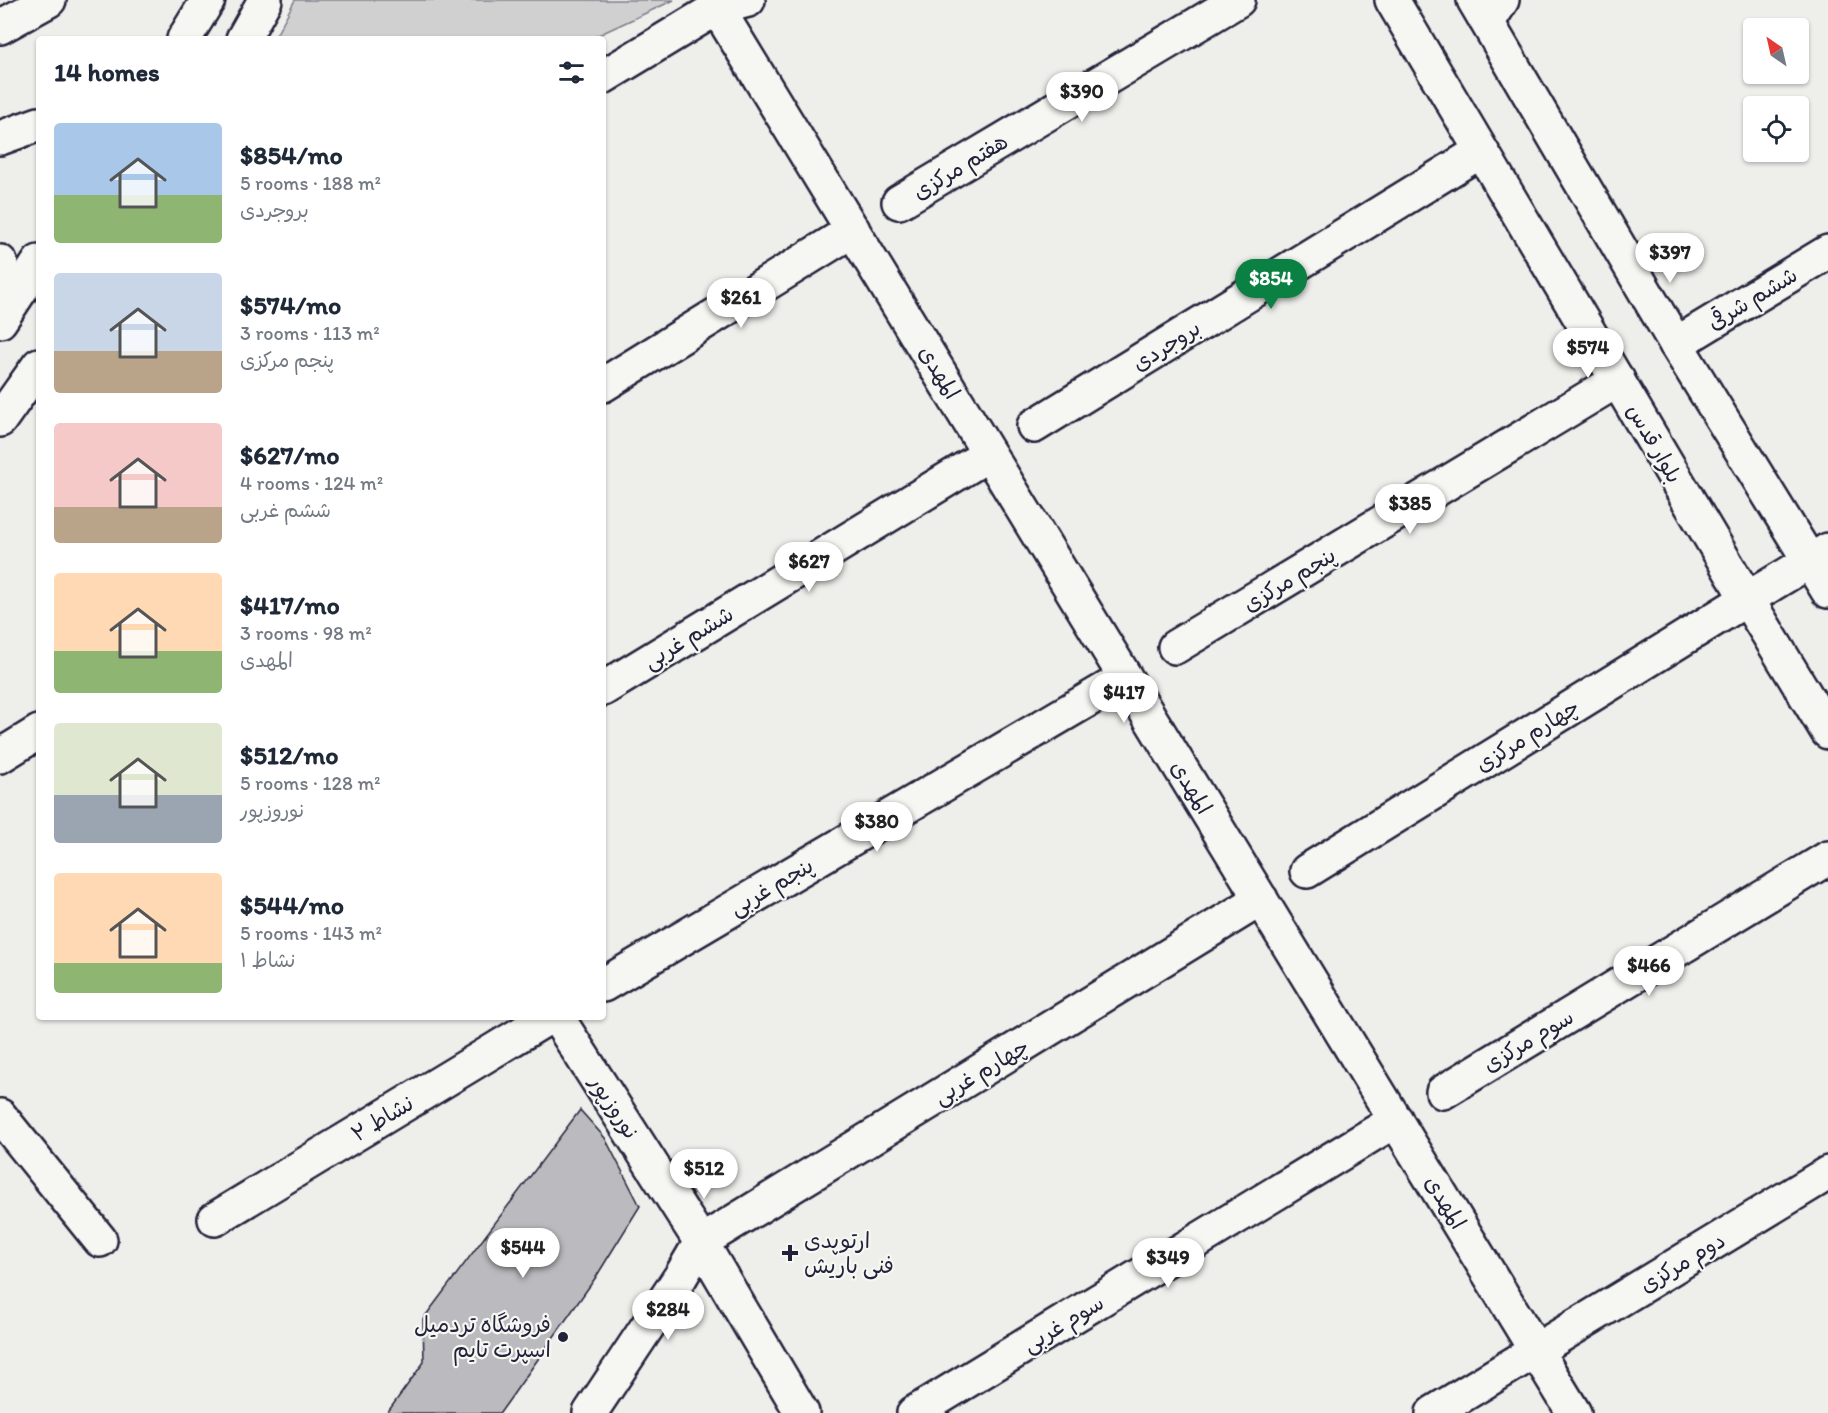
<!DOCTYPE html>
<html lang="en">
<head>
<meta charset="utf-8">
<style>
  body { margin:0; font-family:Itim,"Playpen Sans Arabic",sans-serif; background:#f2f2f3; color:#1f2937; height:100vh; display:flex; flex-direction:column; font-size:22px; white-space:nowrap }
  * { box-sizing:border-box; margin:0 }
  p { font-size:20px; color:#747a83 }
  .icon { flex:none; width:33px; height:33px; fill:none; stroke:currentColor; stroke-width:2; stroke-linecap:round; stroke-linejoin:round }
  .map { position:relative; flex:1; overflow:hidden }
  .panel { position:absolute; left:36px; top:36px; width:570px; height:984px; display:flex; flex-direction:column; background:#fff; border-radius:6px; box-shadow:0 2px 4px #0004 }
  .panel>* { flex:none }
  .needle { width:39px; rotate:326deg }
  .tools { position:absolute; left:1743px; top:18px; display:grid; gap:12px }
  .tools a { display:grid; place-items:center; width:66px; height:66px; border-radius:6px; background:#fff; box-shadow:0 2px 4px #0004; font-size:30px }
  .price { position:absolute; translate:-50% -51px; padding:0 14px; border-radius:21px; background:#fff; color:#222; font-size:20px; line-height:39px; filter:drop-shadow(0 2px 3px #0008) }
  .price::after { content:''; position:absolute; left:50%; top:36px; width:18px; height:14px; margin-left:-9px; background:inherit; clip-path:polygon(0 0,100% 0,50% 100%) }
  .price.on { background:#0b8043; color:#fff }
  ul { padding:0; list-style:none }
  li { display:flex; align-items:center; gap:18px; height:150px; padding:0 18px }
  li span { display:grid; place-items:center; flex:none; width:168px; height:120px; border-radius:6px; color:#555 }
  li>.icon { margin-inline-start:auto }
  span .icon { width:72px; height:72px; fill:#fffc; stroke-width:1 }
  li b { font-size:26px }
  h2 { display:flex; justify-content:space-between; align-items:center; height:72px; padding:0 18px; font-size:26px }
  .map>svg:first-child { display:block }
  .green { fill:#d0d0d1; stroke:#797986; stroke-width:1.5 }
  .building { fill:#bbbbbf; stroke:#22223b; stroke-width:1.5 }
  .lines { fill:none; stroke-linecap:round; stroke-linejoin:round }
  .minor-casing { stroke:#22223b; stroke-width:38 }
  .major-casing { stroke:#22223b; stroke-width:38 }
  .minor { stroke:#f6f6f2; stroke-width:33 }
  .major { stroke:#f6f6f2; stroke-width:33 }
  .poi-dot { fill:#22223b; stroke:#f6f6f2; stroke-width:2 }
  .labels { text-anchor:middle; stroke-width:4.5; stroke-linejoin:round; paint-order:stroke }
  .street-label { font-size:22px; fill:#22223b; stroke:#f6f6f2 }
  .poi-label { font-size:22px; fill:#22223b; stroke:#f6f6f2; text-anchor:start }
</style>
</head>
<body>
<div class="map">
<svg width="1828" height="1413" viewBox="0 0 1828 1413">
  <rect width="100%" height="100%" fill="#eeeeeb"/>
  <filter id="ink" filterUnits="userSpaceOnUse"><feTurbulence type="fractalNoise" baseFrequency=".0167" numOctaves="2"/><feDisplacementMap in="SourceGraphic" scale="12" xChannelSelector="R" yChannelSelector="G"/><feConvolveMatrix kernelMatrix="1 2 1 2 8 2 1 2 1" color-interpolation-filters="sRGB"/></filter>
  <g filter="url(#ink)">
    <path class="green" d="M295,0H674L590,39H274Z"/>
    <path class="building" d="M580,1110L605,1138L640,1206L596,1277L500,1413H387L424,1362L423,1319Z"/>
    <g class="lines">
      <defs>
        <path id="minor" d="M717,8L1574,1413
          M1488,22L1502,0
          M0,27L49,0
          M603,77L717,8L748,0
          M0,138L39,124
          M899,202L1238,0
          M0,262L2,268L0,294
          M1676,344L1828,252
          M603,385L853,230
          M1034,426L1481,151
          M1810,561L1828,550
          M1175,647L1618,380
          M603,689L989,454
          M0,756L39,732
          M1307,871L1747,599
          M603,985L1125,678
          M557,1017L701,1242L802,1413
          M1443,1092L1828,858
          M0,1116L100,1240
          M215,1219L549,1017
          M590,1413L681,1276L701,1242L1261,899
          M914,1413L1396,1120
          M1433,1413L1828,1173"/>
        <path id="major" d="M1392,0L1747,599L1828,732
          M1474,0L1676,344L1828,591
          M184,39L208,0
          M243,39L265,0
          M0,321L39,262
          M0,420L39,365
          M1747,599L1810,561"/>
      </defs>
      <use href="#minor" class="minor-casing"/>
      <use href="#major" class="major-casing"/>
      <use href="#minor" class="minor"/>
      <use href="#major" class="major"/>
    </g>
  </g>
  <g class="poi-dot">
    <path d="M787 1244h6v6h6v6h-6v6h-6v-6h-6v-6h6z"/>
    <circle cx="563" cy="1337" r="6"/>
  </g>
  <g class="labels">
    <g class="street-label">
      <text transform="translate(960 166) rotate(-31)" y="8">هفتم مرکزی</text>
      <text transform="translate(1752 298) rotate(-31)" y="8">ششم شرقی</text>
      <text transform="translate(1166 345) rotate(-32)" y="8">بروجردی</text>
      <text transform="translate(940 372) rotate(59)" y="8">المهدی</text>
      <text transform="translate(1655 443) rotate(60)" y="8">بلوار قدس</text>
      <text transform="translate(1289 579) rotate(-31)" y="8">پنجم مرکزی</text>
      <text transform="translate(688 637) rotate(-31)" y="8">ششم غربی</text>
      <text transform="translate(1527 735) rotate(-32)" y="8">چهارم مرکزی</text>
      <text transform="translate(1192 787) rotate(59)" y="8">المهدی</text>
      <text transform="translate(771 886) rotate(-30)" y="8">پنجم غربی</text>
      <text transform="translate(1528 1040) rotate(-31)" y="8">سوم مرکزی</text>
      <text transform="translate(981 1071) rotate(-31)" y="8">چهارم غربی</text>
      <text transform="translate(615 1107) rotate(57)" y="8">نوروزپور</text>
      <text transform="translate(382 1118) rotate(-31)" y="8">نشاط ۲</text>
      <text transform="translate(1446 1202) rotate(59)" y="8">المهدی</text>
      <text transform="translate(1682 1262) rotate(-31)" y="8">دوم مرکزی</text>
      <text transform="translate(1063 1323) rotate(-31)" y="8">سوم غربی</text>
    </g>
    <g class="poi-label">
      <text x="804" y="1248">ارتوپدی<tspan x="804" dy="25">فنی باریش</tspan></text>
      <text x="551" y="1332" text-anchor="end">فروشگاه تردمیل<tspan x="551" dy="25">اسپرت تایم</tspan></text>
    </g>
  </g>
</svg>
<div class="tools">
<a><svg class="needle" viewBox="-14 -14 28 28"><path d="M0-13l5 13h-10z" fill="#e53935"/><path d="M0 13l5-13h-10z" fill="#747a83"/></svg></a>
<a><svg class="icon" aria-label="locate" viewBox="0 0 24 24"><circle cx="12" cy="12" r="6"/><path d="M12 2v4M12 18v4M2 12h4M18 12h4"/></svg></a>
</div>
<b class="price" style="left:1082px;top:123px">$390</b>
<b class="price" style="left:1670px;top:284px">$397</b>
<b class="price on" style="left:1271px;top:310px">$854</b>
<b class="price" style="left:741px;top:329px">$261</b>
<b class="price" style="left:1588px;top:379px">$574</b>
<b class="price" style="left:1410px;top:535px">$385</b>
<b class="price" style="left:809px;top:593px">$627</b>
<b class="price" style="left:1124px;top:724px">$417</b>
<b class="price" style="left:877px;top:853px">$380</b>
<b class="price" style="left:1649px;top:997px">$466</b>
<b class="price" style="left:704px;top:1200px">$512</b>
<b class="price" style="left:523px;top:1279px">$544</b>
<b class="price" style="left:1168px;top:1289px">$349</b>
<b class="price" style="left:668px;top:1341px">$284</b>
<section class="panel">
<h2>14 homes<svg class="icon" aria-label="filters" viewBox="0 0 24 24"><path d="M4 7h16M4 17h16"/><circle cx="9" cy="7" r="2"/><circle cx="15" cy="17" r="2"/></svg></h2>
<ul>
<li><span style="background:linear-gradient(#a9c7e8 60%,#8fb573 0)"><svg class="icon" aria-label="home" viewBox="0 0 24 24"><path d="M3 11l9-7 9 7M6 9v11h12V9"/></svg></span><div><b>$854/mo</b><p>5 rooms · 188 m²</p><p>بروجردی</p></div></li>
<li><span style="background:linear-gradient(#c9d6e8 65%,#b9a48a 0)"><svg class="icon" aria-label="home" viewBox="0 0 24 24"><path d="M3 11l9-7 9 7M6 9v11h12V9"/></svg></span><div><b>$574/mo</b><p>3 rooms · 113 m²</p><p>پنجم مرکزی</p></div></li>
<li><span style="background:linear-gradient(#f6c9c9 70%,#b9a48a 0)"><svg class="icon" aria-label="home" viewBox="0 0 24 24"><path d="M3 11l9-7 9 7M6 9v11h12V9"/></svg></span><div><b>$627/mo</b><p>4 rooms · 124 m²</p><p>ششم غربی</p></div></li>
<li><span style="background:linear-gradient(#ffd9b3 65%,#8fb573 0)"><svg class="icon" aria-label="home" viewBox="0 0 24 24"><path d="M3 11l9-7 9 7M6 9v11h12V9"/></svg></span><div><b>$417/mo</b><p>3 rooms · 98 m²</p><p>المهدی</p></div></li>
<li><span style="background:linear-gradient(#dfe7d0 60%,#9aa5b1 0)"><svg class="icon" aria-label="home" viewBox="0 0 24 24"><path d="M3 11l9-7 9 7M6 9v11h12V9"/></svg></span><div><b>$512/mo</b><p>5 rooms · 128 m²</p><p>نوروزپور</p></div></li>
<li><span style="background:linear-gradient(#ffd9b3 75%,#8fb573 0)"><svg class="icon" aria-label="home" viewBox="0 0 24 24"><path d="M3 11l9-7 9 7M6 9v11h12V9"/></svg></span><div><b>$544/mo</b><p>5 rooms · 143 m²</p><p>نشاط ۱</p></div></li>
</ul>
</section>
</div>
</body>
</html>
